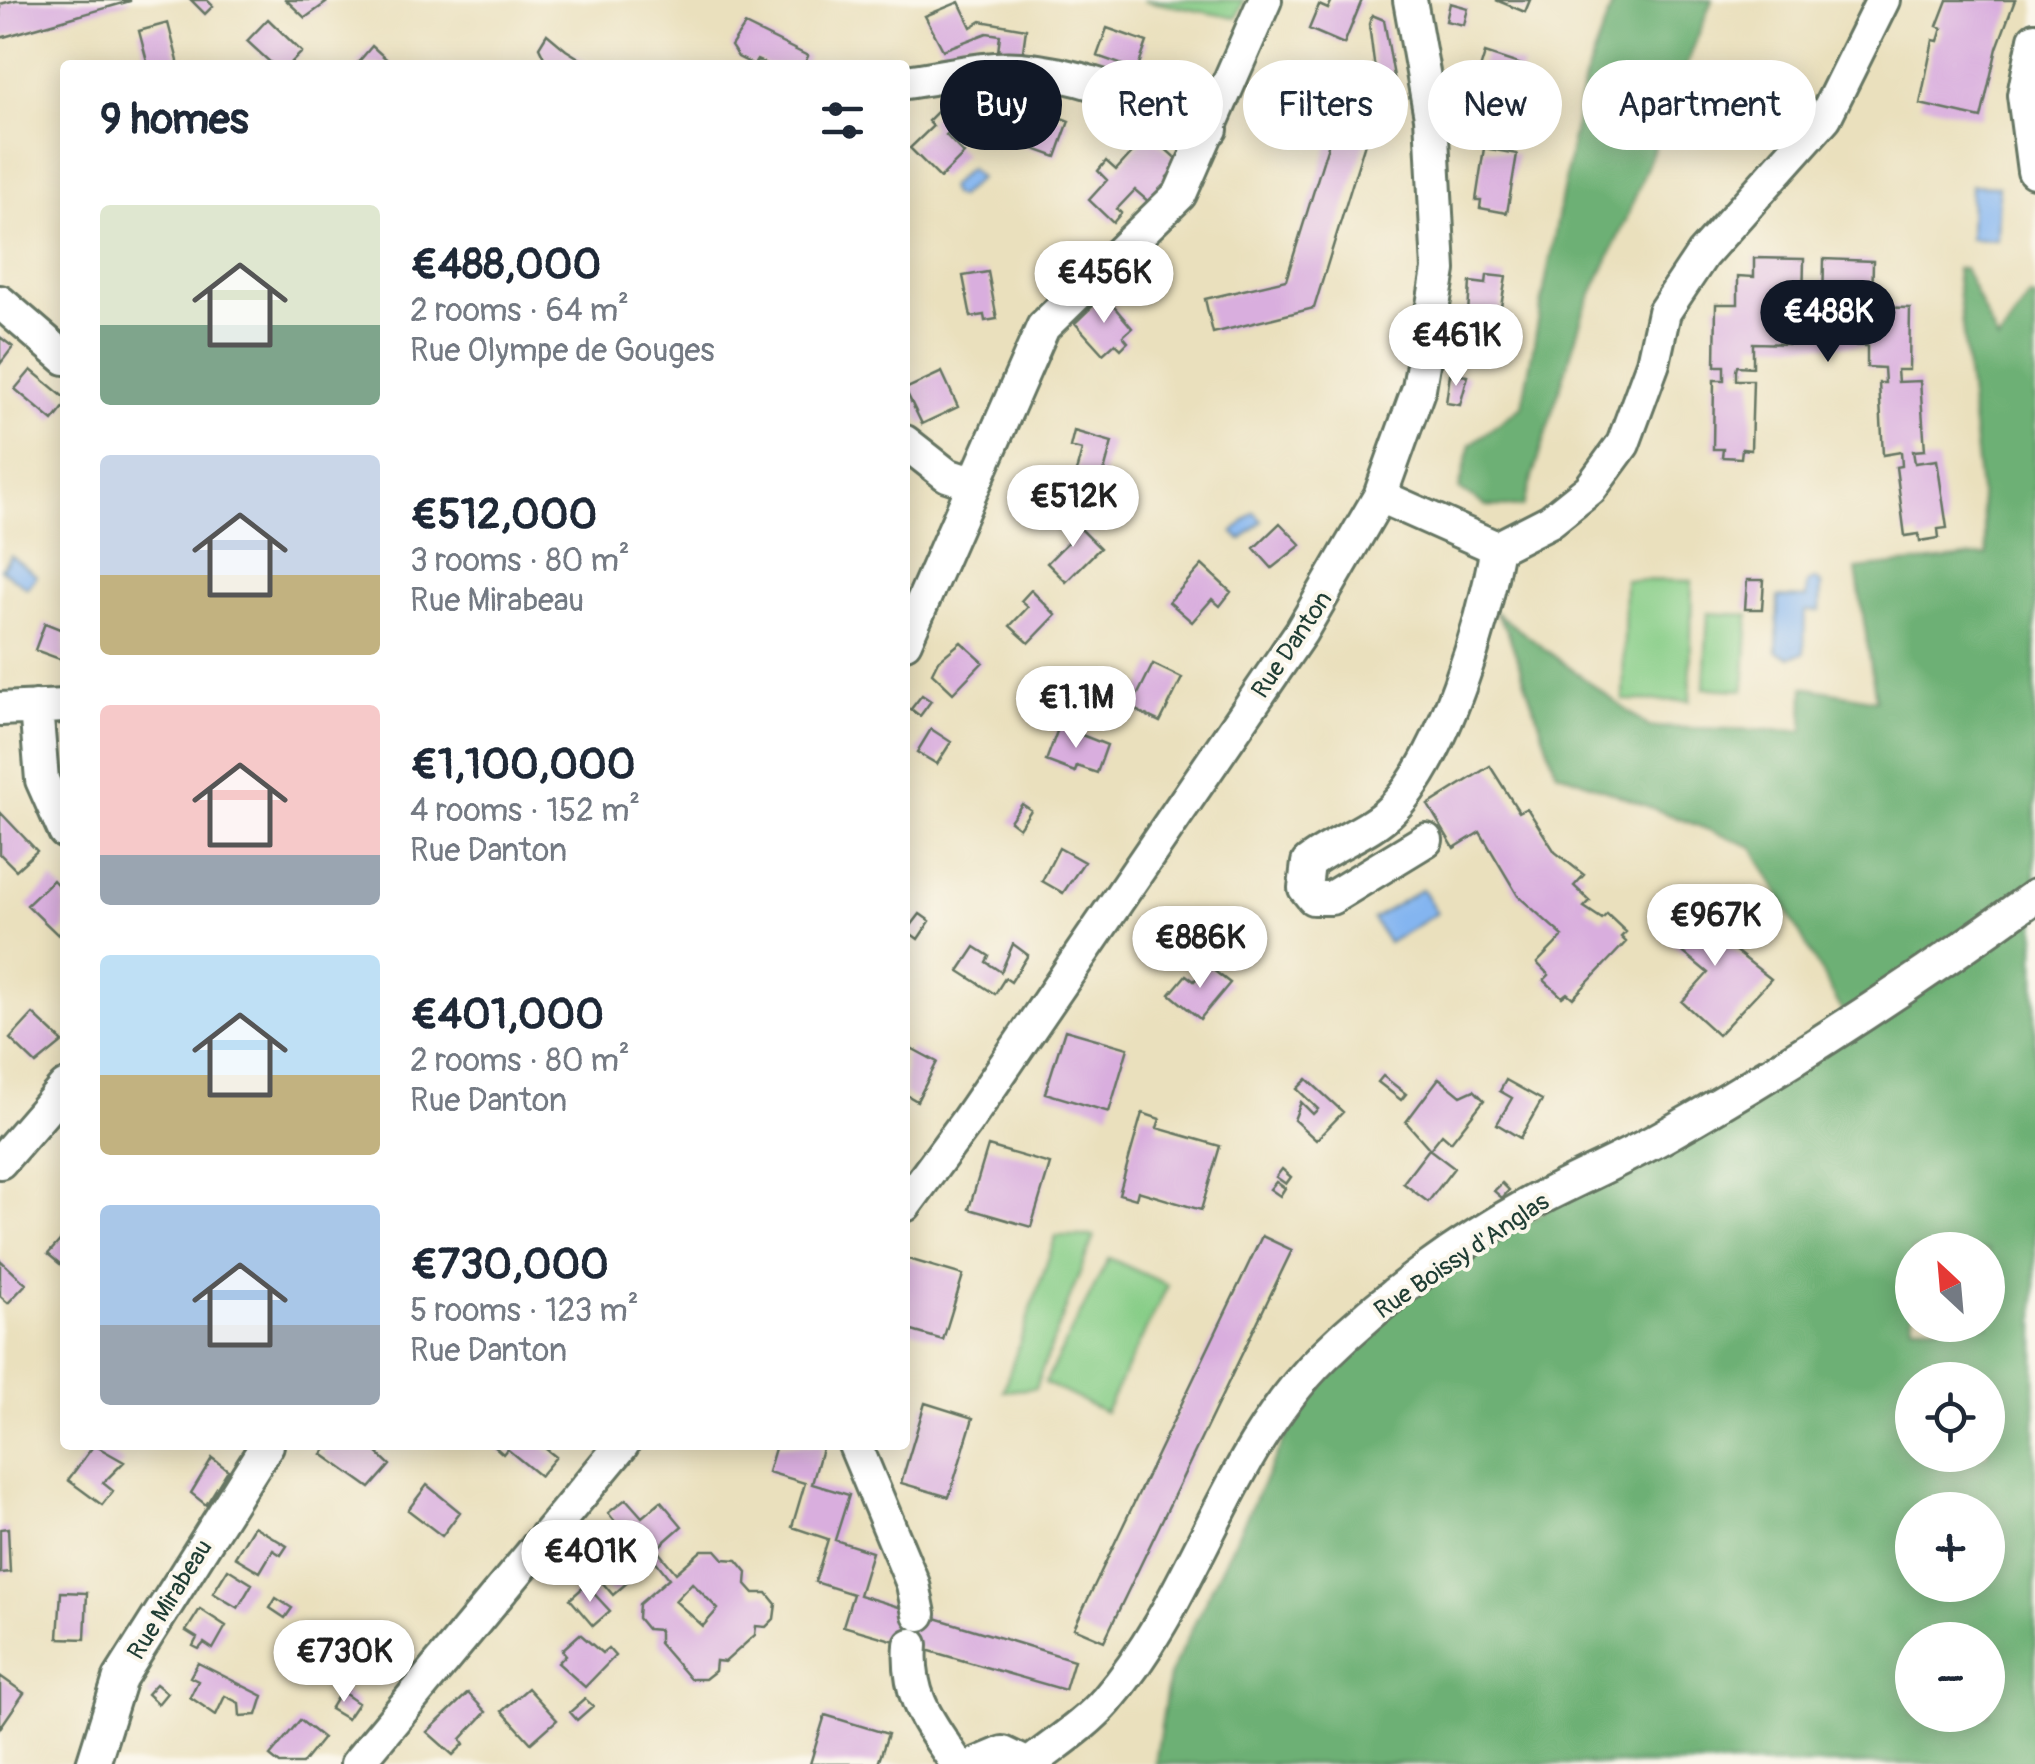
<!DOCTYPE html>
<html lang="en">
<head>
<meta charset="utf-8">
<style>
  body { margin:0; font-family:Pangolin,sans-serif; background:#f6f6f7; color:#1f2937; height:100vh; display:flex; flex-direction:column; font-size:38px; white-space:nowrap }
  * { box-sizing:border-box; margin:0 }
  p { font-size:32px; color:#747a83 }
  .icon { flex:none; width:55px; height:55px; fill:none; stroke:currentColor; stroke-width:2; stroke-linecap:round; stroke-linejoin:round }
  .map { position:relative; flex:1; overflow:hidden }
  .side { position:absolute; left:60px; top:60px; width:850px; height:1390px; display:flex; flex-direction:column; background:#fff; border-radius:10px; box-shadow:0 5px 25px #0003 }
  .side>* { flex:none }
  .banner { position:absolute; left:940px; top:60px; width:945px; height:90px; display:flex; gap:20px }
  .needle { width:65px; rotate:334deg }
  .fabs { position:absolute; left:1895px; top:1232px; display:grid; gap:20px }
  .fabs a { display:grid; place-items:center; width:110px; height:110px; border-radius:50%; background:#fff; box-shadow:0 5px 25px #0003; font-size:50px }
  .price { position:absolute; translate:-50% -85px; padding:0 22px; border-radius:35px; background:#fff; color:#222; font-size:32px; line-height:65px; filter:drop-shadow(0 2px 5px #0008) }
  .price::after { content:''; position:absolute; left:50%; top:60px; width:30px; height:22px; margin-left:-15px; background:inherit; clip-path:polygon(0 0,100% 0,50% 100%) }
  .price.current { background:#111827; color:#fff }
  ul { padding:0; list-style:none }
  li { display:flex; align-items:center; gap:30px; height:250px; padding:0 40px }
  li span { display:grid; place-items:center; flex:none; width:280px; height:200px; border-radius:10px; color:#555 }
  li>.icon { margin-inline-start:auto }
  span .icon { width:120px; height:120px; fill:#fffc; stroke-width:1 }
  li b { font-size:42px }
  h2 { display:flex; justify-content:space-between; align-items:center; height:120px; padding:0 40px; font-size:42px }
  .tag { padding:0 35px; border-radius:45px; background:#fff; box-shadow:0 5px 25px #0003; font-size:35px; line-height:90px }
  .tag.current { background:#111827; color:#fff }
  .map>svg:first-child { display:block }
  .green { fill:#87cd87; stroke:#53855e; stroke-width:2.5 }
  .forest { fill:#6db074; stroke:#467654; stroke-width:2.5; fill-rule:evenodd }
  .water { fill:#84b5f0; stroke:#527992; stroke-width:2.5 }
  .building { fill:#d9aede; fill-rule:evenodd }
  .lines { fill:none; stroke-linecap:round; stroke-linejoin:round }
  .minor-casing { stroke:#667664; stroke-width:38 }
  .minor { stroke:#fff; stroke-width:32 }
  .labels { text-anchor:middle; stroke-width:8; stroke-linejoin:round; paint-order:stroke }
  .street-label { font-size:25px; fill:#1f3d34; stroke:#fbf7ec }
</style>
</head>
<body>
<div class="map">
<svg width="2035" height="1764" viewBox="0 0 2035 1764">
  <rect width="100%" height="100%" fill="#fbf7ec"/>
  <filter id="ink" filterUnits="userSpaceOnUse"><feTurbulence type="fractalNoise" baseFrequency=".01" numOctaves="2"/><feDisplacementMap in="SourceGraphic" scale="20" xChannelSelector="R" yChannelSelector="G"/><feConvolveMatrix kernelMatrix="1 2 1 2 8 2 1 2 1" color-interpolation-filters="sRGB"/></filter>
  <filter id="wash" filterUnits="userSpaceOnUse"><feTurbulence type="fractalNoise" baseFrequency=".0048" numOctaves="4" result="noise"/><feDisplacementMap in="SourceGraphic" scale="40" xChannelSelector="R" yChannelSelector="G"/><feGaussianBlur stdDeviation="2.25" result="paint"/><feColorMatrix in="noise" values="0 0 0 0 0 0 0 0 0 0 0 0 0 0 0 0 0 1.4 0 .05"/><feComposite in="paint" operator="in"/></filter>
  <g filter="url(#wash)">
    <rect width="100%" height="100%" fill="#eae0bd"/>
    <path class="green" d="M1142,0H1244L1236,18Z
      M1625,580L1692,581L1690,701L1623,700Z
      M1708,613L1749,615L1744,690L1704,688Z
      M1056,1236H1094L1035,1388L1003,1391Z
      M1109,1258L1168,1285L1105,1412L1045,1383Z"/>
    <path class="forest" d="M1614,0H1712L1626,220L1584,311L1523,507L1486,506L1459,489L1471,444L1522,406L1584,80Z
      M1964,268L1998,342L2030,296L2035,298V1764H1155L1169,1676L1309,1388L1398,1306L1554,1205L1853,1031L1753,847L1556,771L1508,632L1494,611L1649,727L1803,731L1804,687L1876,700L1856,569L1987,555L1956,269ZM1912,1250H1988V1325H1912ZM1912,1380H1988V1455H1912ZM1912,1510H1988V1585H1912ZM1912,1640H1988V1715H1912Z"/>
    <path class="water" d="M969,168L979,178L959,197L952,195L949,187Z
      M1971,185L1999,186L1997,240L1970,239Z
      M1254,512L1262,521L1241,540L1233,532Z
      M11,556L37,576L27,588L1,569Z
      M1816,579L1821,584L1820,611H1805L1804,653L1790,657L1777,652L1778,597L1806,598L1807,583Z
      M1422,889L1437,913L1388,943L1373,919Z"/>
    <g id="blocks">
      <path class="building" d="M16,0H130V1L0,38V4Z
        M191,0H207L213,6L205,14Z
        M286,0H322L326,3L305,18Z
        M1332,0H1362L1344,44L1309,29L1319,5L1328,9Z
        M1496,0H1530L1525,12Z
        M1947,0H2015L1997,48L1981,118L1920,104L1933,40L1938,41L1942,28L1937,26Z
        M959,2L971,27L981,21L1026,29L1023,51L998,52L1000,35L987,33L943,50L925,16Z
        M1450,3L1468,8L1464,25L1446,21Z
        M1372,15L1384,20L1396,88L1376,78L1369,24Z
        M268,19L302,52L289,65H273L247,41Z
        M168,23L179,65H148L139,31Z
        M745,25L808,56L804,65H768L757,60L754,65L738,57L731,46Z
        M1107,28L1147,42L1137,70L1097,56Z
        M547,34L566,50L590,65L547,64L539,47Z
        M372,46L393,65H356Z
        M1485,53L1522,65L1514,91L1477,79Z
        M1010,95L1045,106L1044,111L1069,121L1056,157L1023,145L1027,134L1000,125Z
        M943,106L959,122L946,135L964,154L940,178L910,148L933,126L928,121Z
        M1339,110L1372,120L1314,308L1213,333L1205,299L1286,280Z
        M1149,134L1181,163L1167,177L1171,182L1150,203L1135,190L1117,209L1121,213L1113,223L1089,200L1107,180L1098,171L1106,161L1116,170Z
        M1484,148L1517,154L1507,213L1480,208L1481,200H1476Z
        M1754,258L1804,259L1803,305L1823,306L1824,259L1873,261L1872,307L1910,308L1909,370H1897L1898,382L1920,381L1925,450L1913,451L1915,463L1937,460L1947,528L1938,529L1939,538L1920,541L1919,534L1905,536L1896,467L1902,466L1901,452L1883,455L1879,383H1885L1884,368L1867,367V346L1753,343V367L1737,366L1736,371V380H1753L1751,450L1742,449L1741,458L1722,457L1723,449H1713L1714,380H1724V366H1715L1716,304H1738V276L1754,277Z
        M988,272L997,319L985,321L984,315L971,317L963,276Z
        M1487,275L1506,277L1496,336L1465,333L1462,313L1468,314L1470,282L1486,284Z
        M1104,295L1132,328L1123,336L1128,342L1121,349L1115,343L1103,354L1075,323Z
        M0,337L13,347L0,364Z
        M31,370L65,398V406L53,421L15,389Z
        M942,372L958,407L922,424L905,389Z
        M1450,374L1468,376L1460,405L1446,403Z
        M1074,431L1112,442L1100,486L1074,479L1082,450L1070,447Z
        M1066,514L1100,548L1066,582L1047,563L1072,538L1057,524Z
        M1280,523L1301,545L1272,568L1254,548Z
        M1202,565L1231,592L1220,606L1212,599L1192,622L1169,602Z
        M1747,580H1764L1762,609H1745Z
        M1031,590L1056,615L1029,643L1010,626L1028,607L1021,601Z
        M45,623L65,631V661L35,650Z
        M961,642L983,662L953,693L932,673L938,661Z
        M1153,664L1182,678L1160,722L1131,708Z
        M1061,682L1069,689L1059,708L1049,703Z
        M922,695L931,701L920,716L911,709Z
        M1059,726L1107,745L1097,773L1077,766L1075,772L1046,761Z
        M931,729L951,742L937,764L917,752Z
        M1490,766L1519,812L1527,808L1555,852L1584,875L1574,886L1590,901L1584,907L1602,919L1607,914L1626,932L1621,937L1626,942L1573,998L1567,993L1562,997L1544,980L1549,975L1537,963L1563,936L1518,896L1480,832L1454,848L1428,805Z
        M1022,804L1031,810L1019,828L1010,821Z
        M0,812L37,851L16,870L0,854Z
        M1059,848L1084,862L1063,893L1042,881Z
        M53,880L65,893V928L58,935L27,905Z
        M1694,901L1734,938L1728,945L1771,979L1718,1035L1682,1002L1708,973L1662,935Z
        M920,914L930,921L918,939L907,931Z
        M1013,944L1028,955L1011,982L1005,978L995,994L959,971L975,947L989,956L986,962L1001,972Z
        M1208,966L1230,983L1200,1019L1170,994L1186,975L1194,981Z
        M33,1014L63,1042L36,1064L10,1039Z
        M1065,1030L1128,1048L1109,1112L1045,1093Z
        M911,1048L937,1062L917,1101L905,1094V1059Z
        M1383,1076L1406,1094L1401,1100L1378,1082Z
        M1439,1078L1461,1096L1474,1090L1484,1100L1451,1142L1442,1134L1430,1149L1406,1122Z
        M1307,1079L1343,1112L1316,1140L1294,1120L1301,1102L1313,1114L1318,1109L1297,1089Z
        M1506,1080L1542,1100L1520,1138L1497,1124L1512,1098L1500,1091Z
        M1142,1113L1160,1119L1157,1128L1220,1146L1201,1210L1138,1191L1136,1199L1119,1194Z
        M988,1146L1050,1164L1031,1227L969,1209Z
        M1429,1149L1454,1168L1428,1202L1403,1183Z
        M1282,1169L1291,1177L1286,1184L1276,1177Z
        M1276,1182L1285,1188L1280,1196L1270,1189Z
        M1502,1183L1509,1190L1502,1198L1494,1191Z
        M65,1235V1268L48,1254Z
        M1262,1236L1292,1250L1104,1641L1074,1628Z
        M905,1258L963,1275L943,1340L905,1329Z
        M0,1260L26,1284L8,1303L0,1296Z
        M925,1403L973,1418L949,1497L901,1483Z
        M94,1445L124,1462L103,1483L113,1491L102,1505L68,1480Z
        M330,1445H369L390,1465L370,1488L322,1454Z
        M493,1445H541L556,1457L540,1476L507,1449L503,1454Z
        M776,1445H823L812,1484L849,1495L835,1540L872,1552L859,1595L1074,1660L1065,1690L843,1626L853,1594L815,1582L828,1539L792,1527L805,1483L768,1472Z
        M212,1458L228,1470L206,1505L191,1493Z
        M427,1485L460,1512L442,1536L408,1510Z
        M626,1499L642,1517L661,1501L682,1526L656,1549L676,1573L702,1550H716L724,1559L737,1560L747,1572L746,1584L754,1593H767L776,1604L774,1619L766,1627L756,1626L755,1635L725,1662L716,1661L715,1671L705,1679H690L659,1643V1630L647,1629L638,1618L639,1604L669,1578L654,1559L613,1595L584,1561L621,1529L608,1513ZM692,1583L718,1609L703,1626L675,1601Z
        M254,1526L287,1546L281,1555L273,1550L260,1572L235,1557Z
        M8,1528L10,1572L0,1573V1529Z
        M228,1569L252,1584L238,1608L213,1593Z
        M586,1585L610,1611L593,1626L570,1599Z
        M61,1592L87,1593L85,1639L58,1638Z
        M276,1598L292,1608L285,1618L270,1608Z
        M200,1609L226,1626L213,1649L204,1643L199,1649L193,1646L197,1638L186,1631Z
        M580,1634L602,1653L608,1648L615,1656L585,1687L558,1663L566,1655L562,1650Z
        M313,1654L325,1662L317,1675L304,1666Z
        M198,1663L263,1696L257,1715L240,1716L239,1703L225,1696L216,1715L190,1697L198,1681L190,1677Z
        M0,1676L24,1693L0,1728Z
        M156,1684L167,1693L158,1704L147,1694Z
        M528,1688L557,1720L531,1743L502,1711Z
        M341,1691L358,1703L347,1719L330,1709Z
        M468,1693L486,1712L461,1739L464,1744L453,1755L427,1732Z
        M585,1699L593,1706L577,1720L570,1712Z
        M825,1715L888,1734L878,1764H810Z
        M300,1720L323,1738L302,1764H280L270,1756Z"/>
    </g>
  </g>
  <g filter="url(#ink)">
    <use href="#blocks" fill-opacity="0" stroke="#667664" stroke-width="2.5"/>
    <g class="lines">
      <defs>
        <path id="minor" d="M905,82C942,78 983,66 1020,69C1088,74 1149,104 1211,129
          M2034,171L2024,95L2035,39
          M0,302L65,358
          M905,442L947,475L974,484
          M1380,496L1497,548L1550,521L1590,489L1623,444L1653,363L1664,312L1702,255L1825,117L1883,0
          M905,642L1043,327L1180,194L1265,0
          M36,707L42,780L65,832
          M0,709L65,706
          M1426,840L1331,898H1313L1305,888L1308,863C1333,843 1370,832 1392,809C1445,756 1484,621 1497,548
          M0,1162L65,1087
          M905,1205L967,1121L1301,632L1380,496L1419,388L1439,270L1431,117L1410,0
          M855,1445L913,1584L919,1614
          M911,1645C907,1698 929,1722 957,1764
          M93,1764L120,1678L267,1445
          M357,1764L622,1445
          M977,1764L1003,1753L1026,1764
          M1030,1764C1055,1744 1085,1725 1106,1701C1196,1597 1224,1454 1324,1356C1383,1298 1458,1243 1531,1203C1576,1179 1622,1160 1666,1135C1795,1062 1916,982 2035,896"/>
      </defs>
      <use href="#minor" class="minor-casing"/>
      <use href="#minor" class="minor"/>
    </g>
  </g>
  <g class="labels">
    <g class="street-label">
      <text transform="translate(1291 644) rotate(-56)" y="9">Rue Danton</text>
      <text transform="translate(1461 1255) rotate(-34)" y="9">Rue Boissy d'Anglas</text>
      <text transform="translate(169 1599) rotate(-58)" y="9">Rue Mirabeau</text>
    </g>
  </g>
</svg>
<div class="fabs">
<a><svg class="needle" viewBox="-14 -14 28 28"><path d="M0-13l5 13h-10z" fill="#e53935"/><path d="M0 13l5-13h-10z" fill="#747a83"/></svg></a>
<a><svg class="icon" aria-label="locate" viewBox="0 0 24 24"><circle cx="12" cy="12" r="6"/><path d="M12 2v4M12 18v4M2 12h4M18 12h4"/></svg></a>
<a>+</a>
<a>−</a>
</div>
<b class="price" style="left:1104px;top:326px">€456K</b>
<b class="price current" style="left:1828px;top:365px">€488K</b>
<b class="price" style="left:1456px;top:389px">€461K</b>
<b class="price" style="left:1073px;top:550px">€512K</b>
<b class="price" style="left:1076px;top:751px">€1.1M</b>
<b class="price" style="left:1715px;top:969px">€967K</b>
<b class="price" style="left:1200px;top:991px">€886K</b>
<b class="price" style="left:590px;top:1605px">€401K</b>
<b class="price" style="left:344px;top:1705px">€730K</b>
<div class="banner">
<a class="tag current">Buy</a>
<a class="tag">Rent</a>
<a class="tag">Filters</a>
<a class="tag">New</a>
<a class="tag">Apartment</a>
</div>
<section class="side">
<h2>9 homes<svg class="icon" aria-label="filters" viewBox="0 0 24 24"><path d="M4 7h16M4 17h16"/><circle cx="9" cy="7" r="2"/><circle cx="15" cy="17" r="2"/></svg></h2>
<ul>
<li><span style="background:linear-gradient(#dfe7d0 60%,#7fa58c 0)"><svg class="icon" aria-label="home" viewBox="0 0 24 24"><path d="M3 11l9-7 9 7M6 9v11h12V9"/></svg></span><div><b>€488,000</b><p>2 rooms · 64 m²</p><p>Rue Olympe de Gouges</p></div></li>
<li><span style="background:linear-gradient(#c9d6e8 60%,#c2b280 0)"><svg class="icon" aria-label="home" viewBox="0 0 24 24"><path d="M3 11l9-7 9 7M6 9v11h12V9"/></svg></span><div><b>€512,000</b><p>3 rooms · 80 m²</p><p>Rue Mirabeau</p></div></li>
<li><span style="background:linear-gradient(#f6c9c9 75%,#9aa5b1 0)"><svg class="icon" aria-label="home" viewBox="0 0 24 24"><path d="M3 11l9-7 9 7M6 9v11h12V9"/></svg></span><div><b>€1,100,000</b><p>4 rooms · 152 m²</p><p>Rue Danton</p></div></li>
<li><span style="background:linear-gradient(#bfe0f5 60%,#c2b280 0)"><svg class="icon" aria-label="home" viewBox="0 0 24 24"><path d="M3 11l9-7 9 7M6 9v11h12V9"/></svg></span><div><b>€401,000</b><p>2 rooms · 80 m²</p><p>Rue Danton</p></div></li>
<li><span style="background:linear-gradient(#a9c7e8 60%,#9aa5b1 0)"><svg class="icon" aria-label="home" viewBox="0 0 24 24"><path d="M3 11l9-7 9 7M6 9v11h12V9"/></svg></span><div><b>€730,000</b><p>5 rooms · 123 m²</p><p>Rue Danton</p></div></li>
</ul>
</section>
</div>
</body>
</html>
